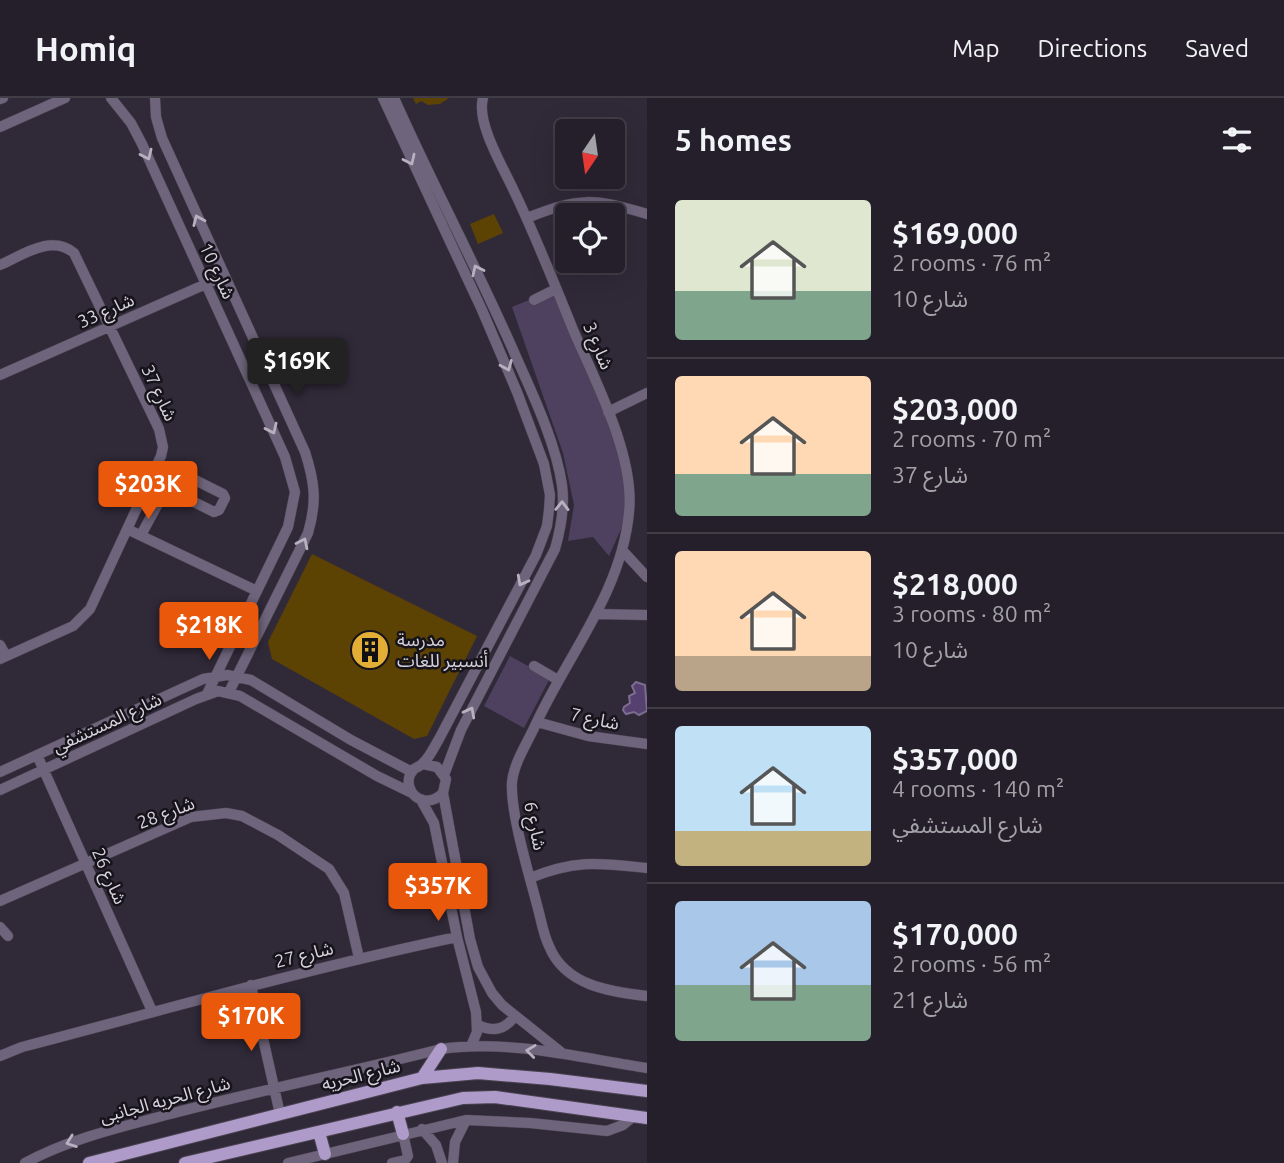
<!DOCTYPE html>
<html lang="en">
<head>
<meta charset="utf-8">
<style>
  body { margin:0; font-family:Ubuntu,"Noto Sans Arabic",sans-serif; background:#2c2732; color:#f1f3f6; height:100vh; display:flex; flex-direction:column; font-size:26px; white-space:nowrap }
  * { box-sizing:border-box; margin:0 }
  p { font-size:23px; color:#a3a2a8 }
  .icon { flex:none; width:38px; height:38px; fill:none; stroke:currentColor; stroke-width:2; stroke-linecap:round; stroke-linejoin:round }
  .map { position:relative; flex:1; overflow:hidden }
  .sheet { display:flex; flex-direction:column; background:#241f2a; width:637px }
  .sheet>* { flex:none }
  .needle { width:46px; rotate:193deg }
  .fabs { position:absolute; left:555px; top:21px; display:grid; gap:14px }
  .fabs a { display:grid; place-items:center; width:70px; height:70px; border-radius:7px; background:#241f2a; box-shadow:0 7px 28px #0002,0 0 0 2px #413d47; font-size:35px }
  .price { position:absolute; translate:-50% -60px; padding:0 16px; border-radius:7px; background:#ea580c; color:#fff; font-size:23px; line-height:46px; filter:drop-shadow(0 2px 4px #0008) }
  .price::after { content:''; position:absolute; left:50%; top:42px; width:21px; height:16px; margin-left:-10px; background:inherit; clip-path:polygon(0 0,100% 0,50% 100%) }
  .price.current { background:#222; color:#fff }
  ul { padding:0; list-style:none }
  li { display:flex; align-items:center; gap:21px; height:175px; padding:0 28px }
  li+li { border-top:2px solid #413d47 }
  li span { display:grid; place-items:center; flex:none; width:196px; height:140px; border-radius:7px; color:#555 }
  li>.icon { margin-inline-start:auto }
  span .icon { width:84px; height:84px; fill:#fffc; stroke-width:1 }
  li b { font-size:30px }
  h2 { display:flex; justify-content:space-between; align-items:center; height:84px; padding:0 28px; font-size:30px }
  header { display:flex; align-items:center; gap:42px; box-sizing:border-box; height:98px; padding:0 35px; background:#241f2a; border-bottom:2px solid #413d47 }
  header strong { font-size:33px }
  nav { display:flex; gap:38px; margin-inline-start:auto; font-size:24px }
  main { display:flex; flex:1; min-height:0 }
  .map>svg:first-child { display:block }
  .green { fill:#4e415f }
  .water { fill:#55406f; stroke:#7c6c90; stroke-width:2 }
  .building { fill:#5c4304 }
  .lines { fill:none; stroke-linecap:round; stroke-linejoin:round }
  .minor-casing { stroke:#4b4452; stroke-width:11 }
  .major-casing { stroke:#4b4452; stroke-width:14 }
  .minor { stroke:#6e647b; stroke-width:10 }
  .major { stroke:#af9bc9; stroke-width:12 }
  .oneway { stroke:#b7b1c0 }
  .labels { text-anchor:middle; stroke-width:5; stroke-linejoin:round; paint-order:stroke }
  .street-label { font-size:18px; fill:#d6d2dd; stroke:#16131a }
  .poi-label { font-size:18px; fill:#d6d2dd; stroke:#16131a; text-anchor:start }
</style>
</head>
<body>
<header>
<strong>Homiq</strong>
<nav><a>Map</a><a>Directions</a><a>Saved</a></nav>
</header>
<main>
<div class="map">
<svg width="647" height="1065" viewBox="0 0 647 1065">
  <rect width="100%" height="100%" fill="#302938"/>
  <path class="green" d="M556,191L623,359L630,411L609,458L593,439L568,443L574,407L563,355L512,209Z
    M510,558L548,579L549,582L524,630L484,608Z"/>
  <path class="water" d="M636,584L645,587L647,613L639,617L634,614L626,616L623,612L624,609L630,605L629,598L635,595L632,588Z"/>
  <path class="building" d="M413,0H449L440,6L428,7L421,3L416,6Z
    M494,116L503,135L478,146L470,126Z
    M312,456L477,538L427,638L414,641L272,561L268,544Z"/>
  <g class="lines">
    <defs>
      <path id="minor" d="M111,0L131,25L142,46L285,359L295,394L288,429L207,596
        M155,0L156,19L162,40L305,354C315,385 317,404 308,435L229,594
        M383,0L482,212L517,294L544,366L550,397L549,412L547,428L536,457L439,641C434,649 430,659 423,665C421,668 417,669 414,671C404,681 409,699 423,702C431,704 437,701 443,695L446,681L437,669L423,666
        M394,0C433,88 479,173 517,261C534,299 556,346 562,387C565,409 561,430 555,451L461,632L444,677
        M483,0C476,25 503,69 514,93C536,139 555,187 574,234C596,284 635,359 629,414C622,494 566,559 534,630C526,647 514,665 512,684C510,714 529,776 537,807C541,821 543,836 549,848C565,888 611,894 647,898
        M0,1L3,0
        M0,29L65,0
        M527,120C580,99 593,100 647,116
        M0,167C23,157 51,136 74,155L159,331L163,349L161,358L90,511L73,528L0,561
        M534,202L556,191
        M0,277L224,178
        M608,314L647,295
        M127,431L257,493
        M141,437L174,376L175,375H181L223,396L225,400L219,412L214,414L166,390
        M622,452L647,479
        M596,516L647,517
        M0,547L6,558
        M534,568L558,582
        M537,624L588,638L647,646
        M37,657L152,913
        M0,674L203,581L227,577L251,582L351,642L412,674
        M0,692L196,601L218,593L240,598L377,678L412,695
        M443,695L470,841L478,869L492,895L502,907L562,955
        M421,702L434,725L457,839L476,914L477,934L471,948
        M530,780C576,761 599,765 647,770
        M0,803L191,719L226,715L242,718L278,737L329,771L344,795L359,860
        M0,829L8,838
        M251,887L280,1016
        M478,927C492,934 505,932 514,919
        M0,958L22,949C167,911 310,870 457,839
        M422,1031L436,1047L442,1065
        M25,1065C69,1041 118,1030 166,1017C257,993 350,974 441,951C508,941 581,960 647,970
        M288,1065L466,1022L530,1025L607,1033L623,1027L634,1018
        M392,1065L405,1062L408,1058L403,1036
        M453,1065L455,1044L466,1022"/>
      <path id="major" d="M422,980L441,951
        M397,1014L403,1036
        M319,1034L325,1056
        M89,1065L422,980L478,975L550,981L647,993
        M185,1065L463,1000L495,999L647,1020"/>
    </defs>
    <use href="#minor" class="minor-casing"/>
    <use href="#major" class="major-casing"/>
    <use href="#minor" class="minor"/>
    <use href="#major" class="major"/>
  </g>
  <defs><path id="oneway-chevron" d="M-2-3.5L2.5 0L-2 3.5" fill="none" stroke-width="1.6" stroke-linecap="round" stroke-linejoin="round" transform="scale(1.75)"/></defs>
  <g class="oneway">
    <use href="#oneway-chevron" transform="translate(147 57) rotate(65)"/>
    <use href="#oneway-chevron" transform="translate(410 62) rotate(65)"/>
    <use href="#oneway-chevron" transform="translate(198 122) rotate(-114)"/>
    <use href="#oneway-chevron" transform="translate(477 172) rotate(-115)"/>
    <use href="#oneway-chevron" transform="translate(507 268) rotate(67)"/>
    <use href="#oneway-chevron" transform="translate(272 331) rotate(65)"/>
    <use href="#oneway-chevron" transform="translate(562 408) rotate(-89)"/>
    <use href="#oneway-chevron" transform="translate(303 445) rotate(-64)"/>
    <use href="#oneway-chevron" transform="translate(522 483) rotate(118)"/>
    <use href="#oneway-chevron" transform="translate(470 614) rotate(-62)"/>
    <use href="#oneway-chevron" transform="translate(531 953) rotate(-173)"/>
    <use href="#oneway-chevron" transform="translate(71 1044) rotate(160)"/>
  </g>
  <defs>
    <symbol id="building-disc" viewBox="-11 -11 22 22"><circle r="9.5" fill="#e3ae35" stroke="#16131a"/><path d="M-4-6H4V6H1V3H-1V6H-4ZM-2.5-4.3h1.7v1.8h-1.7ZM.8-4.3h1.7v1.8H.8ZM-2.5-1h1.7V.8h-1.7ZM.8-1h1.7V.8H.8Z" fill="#111"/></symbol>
  </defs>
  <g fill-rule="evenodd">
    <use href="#building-disc" x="348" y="530" width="44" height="44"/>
  </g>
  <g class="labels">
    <g class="street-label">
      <text transform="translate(217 173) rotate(65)" y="6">شارع 10</text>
      <text transform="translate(106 213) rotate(-24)" y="6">شارع 33</text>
      <text transform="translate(598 248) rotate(67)" y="6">شارع 3</text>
      <text transform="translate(159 295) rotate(65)" y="6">شارع 37</text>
      <text transform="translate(595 621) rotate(12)" y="6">شارع 7</text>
      <text transform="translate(107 625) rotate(-25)" y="6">شارع المستشفي</text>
      <text transform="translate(166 715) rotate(-21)" y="6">شارع 28</text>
      <text transform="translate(535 728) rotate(78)" y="6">شارع 6</text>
      <text transform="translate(109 778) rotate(66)" y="6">شارع 26</text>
      <text transform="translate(304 857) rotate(-14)" y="6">شارع 27</text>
      <text transform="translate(361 977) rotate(-14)" y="6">شارع الحريه</text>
      <text transform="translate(165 1002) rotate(-15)" y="6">شارع الحريه الجانبى</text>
    </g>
    <g class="poi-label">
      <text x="397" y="548">مدرسة<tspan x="397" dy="21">أنسبير للغات</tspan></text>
    </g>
  </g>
</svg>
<div class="fabs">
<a><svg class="needle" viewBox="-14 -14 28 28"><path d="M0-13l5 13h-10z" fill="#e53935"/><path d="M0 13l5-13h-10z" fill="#a3a2a8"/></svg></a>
<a><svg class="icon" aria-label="locate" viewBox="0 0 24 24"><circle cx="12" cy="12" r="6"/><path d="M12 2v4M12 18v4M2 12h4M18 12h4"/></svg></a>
</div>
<b class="price current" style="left:297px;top:300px">$169K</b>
<b class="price" style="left:148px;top:423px">$203K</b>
<b class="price" style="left:209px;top:564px">$218K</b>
<b class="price" style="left:438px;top:825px">$357K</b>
<b class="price" style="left:251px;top:955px">$170K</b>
</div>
<section class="sheet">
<h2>5 homes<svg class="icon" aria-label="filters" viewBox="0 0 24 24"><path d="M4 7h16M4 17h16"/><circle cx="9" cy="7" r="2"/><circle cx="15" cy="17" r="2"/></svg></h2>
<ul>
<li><span style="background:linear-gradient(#dfe7d0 65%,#7fa58c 0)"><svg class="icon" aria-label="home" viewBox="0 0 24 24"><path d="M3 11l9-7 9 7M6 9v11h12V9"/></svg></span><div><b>$169,000</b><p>2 rooms · 76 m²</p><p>شارع 10</p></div></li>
<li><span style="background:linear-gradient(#ffd9b3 70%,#7fa58c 0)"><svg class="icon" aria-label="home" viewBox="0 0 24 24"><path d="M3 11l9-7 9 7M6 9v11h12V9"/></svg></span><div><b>$203,000</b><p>2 rooms · 70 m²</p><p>شارع 37</p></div></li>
<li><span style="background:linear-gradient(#ffd9b3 75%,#b9a48a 0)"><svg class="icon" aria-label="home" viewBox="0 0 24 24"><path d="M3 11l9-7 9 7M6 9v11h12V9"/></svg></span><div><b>$218,000</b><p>3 rooms · 80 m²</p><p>شارع 10</p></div></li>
<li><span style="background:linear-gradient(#bfe0f5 75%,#c2b280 0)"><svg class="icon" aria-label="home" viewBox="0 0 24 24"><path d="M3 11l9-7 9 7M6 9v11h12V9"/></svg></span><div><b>$357,000</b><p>4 rooms · 140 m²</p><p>شارع المستشفي</p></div></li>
<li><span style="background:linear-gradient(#a9c7e8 60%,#7fa58c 0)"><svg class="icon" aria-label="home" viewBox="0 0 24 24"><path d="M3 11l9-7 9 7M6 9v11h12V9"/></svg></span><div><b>$170,000</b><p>2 rooms · 56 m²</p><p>شارع 21</p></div></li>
</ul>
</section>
</main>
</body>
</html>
